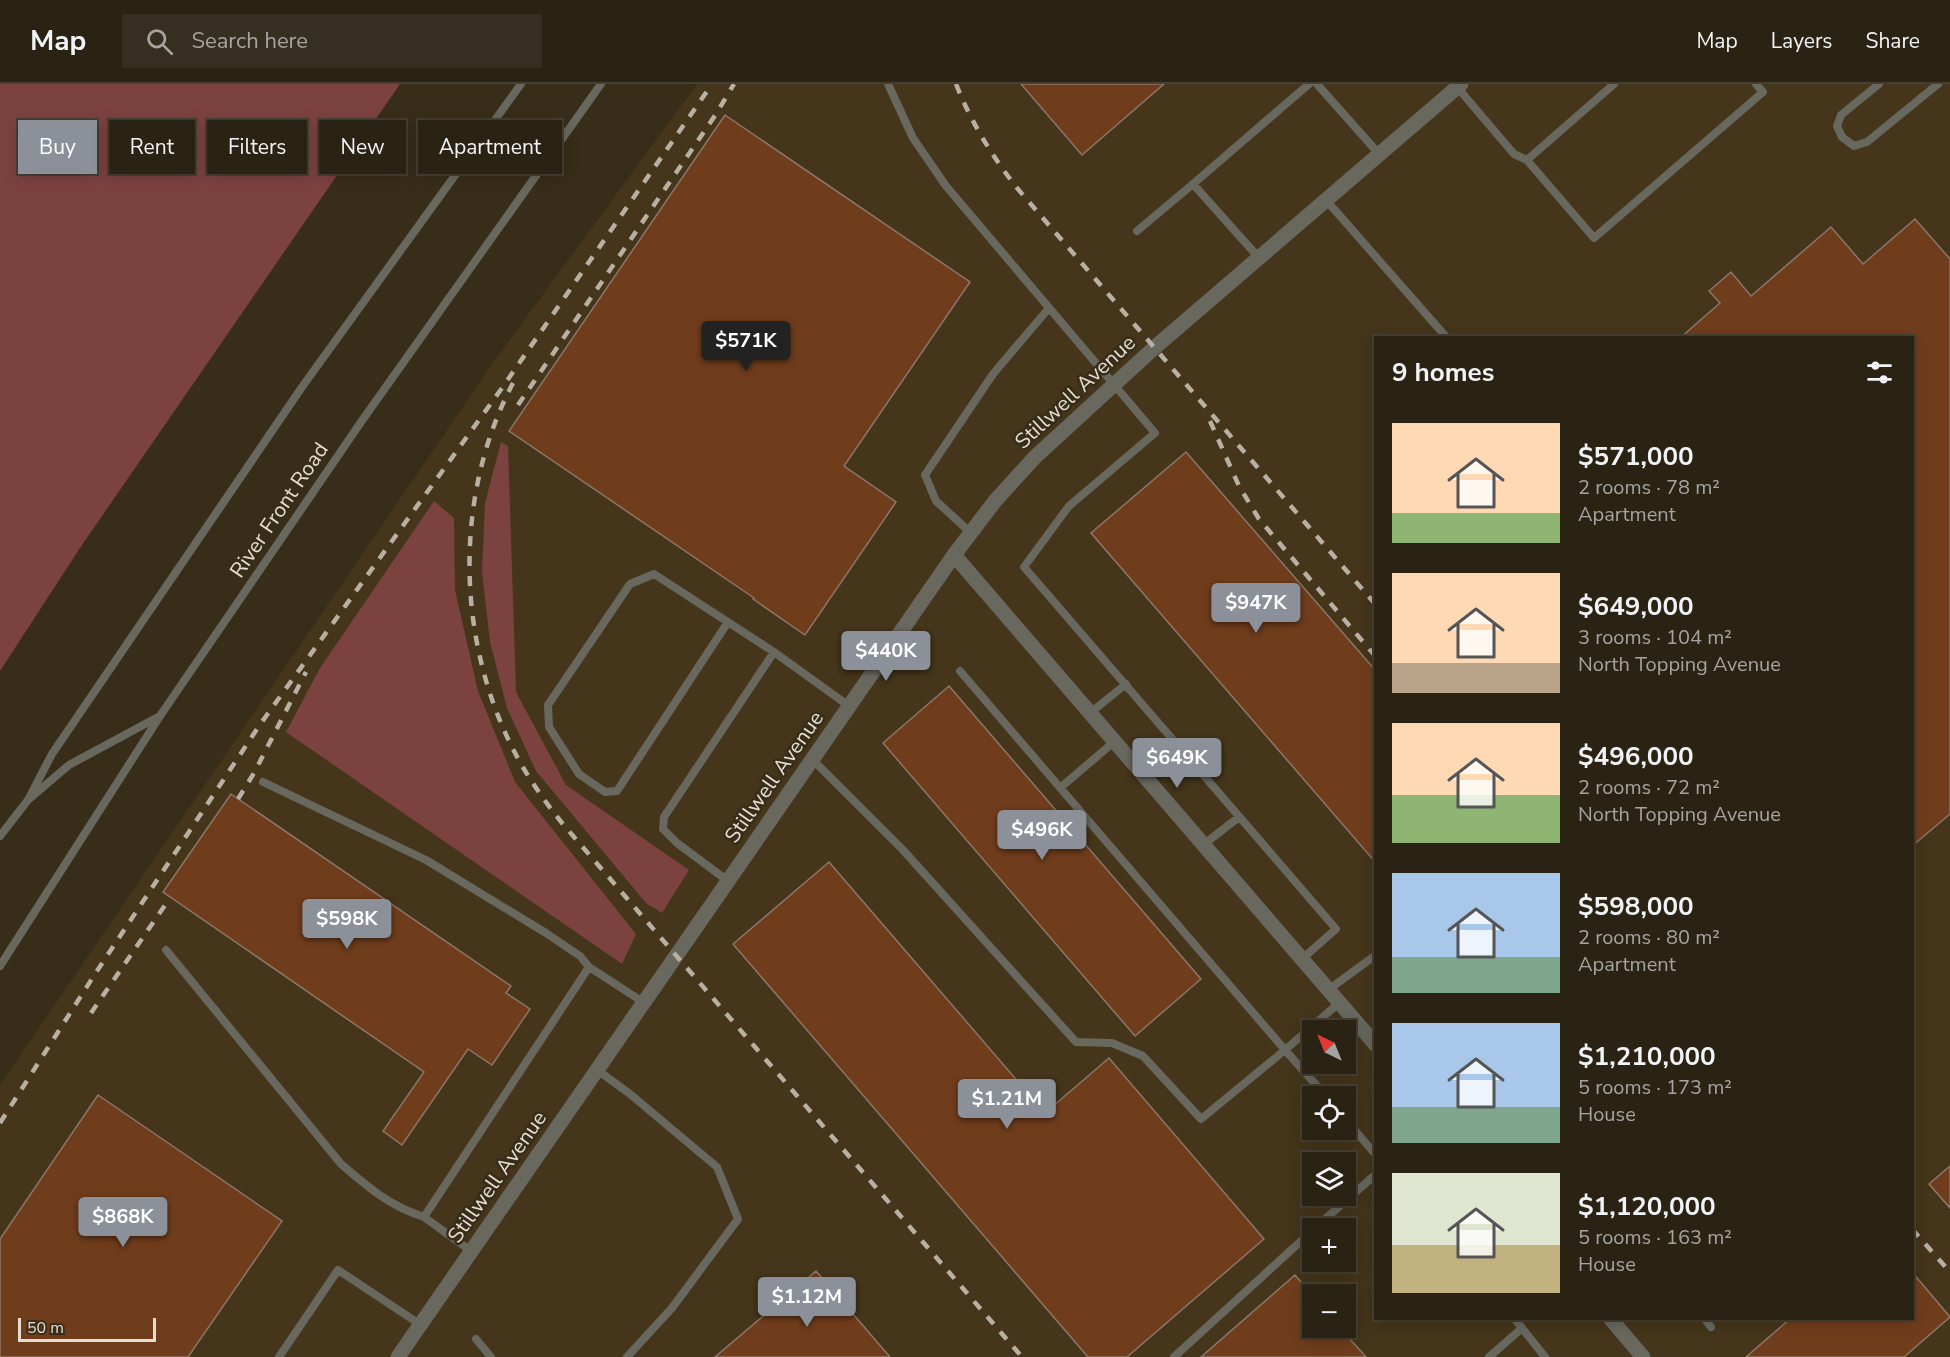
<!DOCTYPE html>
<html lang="en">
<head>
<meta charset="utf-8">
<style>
  body { margin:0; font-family:"Nunito Sans",sans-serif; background:#362f21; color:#f1f3f6; height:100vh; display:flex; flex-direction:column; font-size:22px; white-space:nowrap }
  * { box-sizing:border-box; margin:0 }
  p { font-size:20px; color:#a5a4a0 }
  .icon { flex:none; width:33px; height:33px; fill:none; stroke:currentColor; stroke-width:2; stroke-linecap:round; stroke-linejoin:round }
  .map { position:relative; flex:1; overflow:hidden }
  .sheet { position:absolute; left:1374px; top:252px; width:540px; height:984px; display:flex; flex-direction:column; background:#2a2213; border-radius:0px; box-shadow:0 3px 15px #0003,0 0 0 2px #463f33 }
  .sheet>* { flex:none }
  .top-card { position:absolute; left:18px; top:36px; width:570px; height:54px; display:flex; gap:12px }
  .needle { width:39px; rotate:317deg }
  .controls { position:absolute; left:1302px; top:936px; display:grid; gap:12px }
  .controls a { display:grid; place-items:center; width:54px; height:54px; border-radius:0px; background:#2a2213; box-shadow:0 3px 15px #0003,0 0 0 2px #463f33; font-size:30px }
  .scale { position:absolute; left:18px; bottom:15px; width:138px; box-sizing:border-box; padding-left:6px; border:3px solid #e5ded2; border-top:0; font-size:16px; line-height:21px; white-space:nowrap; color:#e5ded2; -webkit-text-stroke:4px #382d19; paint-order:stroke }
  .price { position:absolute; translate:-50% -51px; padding:0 14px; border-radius:6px; background:#8c9099; color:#fff; font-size:20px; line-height:39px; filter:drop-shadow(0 2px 3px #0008) }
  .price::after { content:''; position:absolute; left:50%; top:36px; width:18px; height:14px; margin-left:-9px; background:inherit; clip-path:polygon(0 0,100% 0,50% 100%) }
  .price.current { background:#222; color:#fff }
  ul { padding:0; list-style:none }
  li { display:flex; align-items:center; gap:18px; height:150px; padding:0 18px }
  li span { display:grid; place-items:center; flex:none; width:168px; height:120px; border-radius:0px; color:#555 }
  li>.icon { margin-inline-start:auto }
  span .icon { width:72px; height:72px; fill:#fffc; stroke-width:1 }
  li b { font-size:26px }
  h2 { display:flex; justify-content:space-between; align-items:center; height:72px; padding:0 18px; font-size:26px }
  .tag { padding:0 21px; border-radius:0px; background:#2a2213; box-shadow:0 3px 15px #0003,0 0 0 2px #463f33; font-size:21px; line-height:54px }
  .tag.current { background:#8c9099; color:#fff }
  header { display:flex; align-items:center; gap:36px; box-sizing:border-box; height:84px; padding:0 30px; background:#2a2213; border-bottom:2px solid #463f33 }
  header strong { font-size:28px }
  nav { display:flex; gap:33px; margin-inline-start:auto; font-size:21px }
  .search { width:420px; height:54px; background:#362f21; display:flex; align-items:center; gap:15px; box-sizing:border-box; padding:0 21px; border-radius:0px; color:#a5a4a0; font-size:22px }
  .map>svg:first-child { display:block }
  .built { fill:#44351b; fill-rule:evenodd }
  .green { fill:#7c4240 }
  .building { fill:#703d1c; stroke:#8e7669; stroke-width:1.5 }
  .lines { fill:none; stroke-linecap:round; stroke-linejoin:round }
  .service { stroke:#68685e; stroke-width:8 }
  .minor { stroke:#68685e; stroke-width:15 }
  .rail { stroke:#b8b0a2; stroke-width:4.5; stroke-dasharray:10 10; stroke-linecap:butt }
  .labels { text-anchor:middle; stroke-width:5; stroke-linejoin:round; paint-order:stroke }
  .street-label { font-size:21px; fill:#e5ded2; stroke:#382d19 }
</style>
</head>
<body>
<header>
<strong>Map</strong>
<div class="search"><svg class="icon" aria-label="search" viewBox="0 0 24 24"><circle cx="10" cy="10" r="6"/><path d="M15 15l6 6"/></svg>Search here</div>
<nav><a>Map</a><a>Layers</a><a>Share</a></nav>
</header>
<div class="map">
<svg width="1950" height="1273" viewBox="0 0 1950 1273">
  <rect width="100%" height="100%" fill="#382d19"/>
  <path class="built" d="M697,0H1950V1273H0V1001L494,277ZM1376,254H1912V1234H1376ZM1312,946H1346V980H1312ZM1312,1012H1346V1046H1312ZM1312,1078H1346V1112H1312ZM1312,1144H1346V1178H1312ZM1312,1210H1346V1244H1312Z"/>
  <path class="green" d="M0,0H400L82,461L0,587Z
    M501,358L508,362L516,608L566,701L689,786L662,829L646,819L536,687L507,624L490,558L482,488L485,419Z
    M434,417L454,434L455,506L478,607L515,698L636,850L622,880L286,648L320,584Z"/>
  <path class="building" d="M1021,0H1164L1082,71Z
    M725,31L970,198L844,382L896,418L805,551L753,515L754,514L509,347Z
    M1915,135L1950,175V730L1912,762V254H1680L1720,219L1709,207L1731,188L1751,212L1831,143L1863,180Z
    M1186,368L1376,587V779L1091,449Z
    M949,602L1201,895L1135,952L883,659Z
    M231,710L511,902L506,909L530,925L492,981L468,965L402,1061L383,1047L424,988L163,808Z
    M829,778L1045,1029L1109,974L1264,1155L1127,1273H1088L733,860Z
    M98,1011L282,1137L188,1273H0V1155Z
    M1950,1082V1124L1929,1100Z
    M816,1187L890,1273H715Z
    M1912,1188L1950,1233L1904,1273H1746L1791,1234H1912Z
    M1295,1191L1312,1211V1244H1340L1366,1273H1201Z"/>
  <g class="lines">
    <path class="service" d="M888,0L913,54L946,102L1155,349L1069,422L1024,483L1336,845L1302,875
      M1317,0L1379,70
      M1879,0L1841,31L1837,42L1842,53L1854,62L1867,58L1938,0
      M1457,3L1514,70L1527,76L1614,0
      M1527,76L1594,154L1763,8L1756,0
      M1326,116L1447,254
      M1137,147L1193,100
      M1259,174L1193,100L1309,0
      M971,449L936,417L925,391L993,290L1049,224
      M728,538L617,707L605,708L579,690L549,643L548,621L630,500L654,490L774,568
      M960,587L1285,966L1339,919
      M1090,629L1126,600
      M812,675L903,766L1076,958L1112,959L1143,972L1201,1035L1285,966L1326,1012
      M263,698L426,776L546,849L580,872L589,883
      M1060,704L1115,657
      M28,716L52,670L302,303L521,0
      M0,752L28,716L69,681L158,633
      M1203,761L1239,733
      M728,797L677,759L663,745L664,733L774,568L849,622
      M166,866L341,1080C368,1103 389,1122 424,1133
      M0,882L160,632L361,338L601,0
      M1328,906L1376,871
      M596,985L630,1010L717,1083L738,1135L672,1224L627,1273
      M1346,1036L1376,1071
      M1315,1144L1376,1090
      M471,1167L424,1133L589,883L643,918
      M1514,1234L1545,1273
      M1704,1234L1711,1243
      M476,1255L491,1273
      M279,1273L338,1186L421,1241
      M1174,1273L1312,1147
      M1489,1273L1521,1245"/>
    <path class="minor" d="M954,471L1376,961
      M1610,1234L1643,1273
      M398,1273L954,471L995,417L1035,373L1154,264L1461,0"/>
    <path class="rail" d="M956,0C971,38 992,72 1017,104L1376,521
      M513,299C455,409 456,548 510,659C524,688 542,714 562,739L1022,1273
      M518,321L716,30L734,0
      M1210,337L1239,402L1259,435L1376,573
      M238,715L254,689L306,588
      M91,929L170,814
      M0,1039L95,890L259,642L502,304L712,0
      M1912,1145L1950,1188"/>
  </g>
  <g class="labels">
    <g class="street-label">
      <text transform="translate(1075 308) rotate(-43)" y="7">Stillwell Avenue</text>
      <text transform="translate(279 426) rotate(-56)" y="7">River Front Road</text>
      <text transform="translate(774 693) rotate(-55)" y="7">Stillwell Avenue</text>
      <text transform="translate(497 1093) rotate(-55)" y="7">Stillwell Avenue</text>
    </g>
  </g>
</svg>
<div class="controls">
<a><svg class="needle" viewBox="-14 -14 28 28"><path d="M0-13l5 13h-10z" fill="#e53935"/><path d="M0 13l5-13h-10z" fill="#a5a4a0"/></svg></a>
<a><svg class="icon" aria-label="locate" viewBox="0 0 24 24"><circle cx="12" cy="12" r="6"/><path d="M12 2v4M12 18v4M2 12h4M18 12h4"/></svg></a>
<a><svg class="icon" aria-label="layers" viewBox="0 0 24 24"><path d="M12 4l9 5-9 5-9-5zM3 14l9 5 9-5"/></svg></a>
<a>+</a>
<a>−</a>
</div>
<div class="scale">50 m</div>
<b class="price current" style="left:746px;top:288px">$571K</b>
<b class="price" style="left:1256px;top:550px">$947K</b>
<b class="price" style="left:886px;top:598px">$440K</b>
<b class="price" style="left:1177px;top:705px">$649K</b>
<b class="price" style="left:1042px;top:777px">$496K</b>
<b class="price" style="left:347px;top:866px">$598K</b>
<b class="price" style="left:1007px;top:1046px">$1.21M</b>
<b class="price" style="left:123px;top:1164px">$868K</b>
<b class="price" style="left:807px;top:1244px">$1.12M</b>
<div class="top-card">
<a class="tag current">Buy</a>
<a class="tag">Rent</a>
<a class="tag">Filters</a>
<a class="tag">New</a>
<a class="tag">Apartment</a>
</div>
<section class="sheet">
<h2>9 homes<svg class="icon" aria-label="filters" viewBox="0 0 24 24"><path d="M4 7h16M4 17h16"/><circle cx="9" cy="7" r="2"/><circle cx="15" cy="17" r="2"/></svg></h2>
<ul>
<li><span style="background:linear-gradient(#ffd9b3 75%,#8fb573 0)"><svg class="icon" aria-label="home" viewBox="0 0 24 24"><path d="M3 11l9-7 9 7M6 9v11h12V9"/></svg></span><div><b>$571,000</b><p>2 rooms · 78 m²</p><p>Apartment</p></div></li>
<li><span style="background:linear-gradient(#ffd9b3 75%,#b9a48a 0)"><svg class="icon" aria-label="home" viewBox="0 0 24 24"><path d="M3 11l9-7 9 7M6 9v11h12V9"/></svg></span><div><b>$649,000</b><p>3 rooms · 104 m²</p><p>North Topping Avenue</p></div></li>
<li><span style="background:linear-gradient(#ffd9b3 60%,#8fb573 0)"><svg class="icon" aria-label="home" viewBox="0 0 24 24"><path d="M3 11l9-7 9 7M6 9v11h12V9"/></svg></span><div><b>$496,000</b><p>2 rooms · 72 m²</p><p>North Topping Avenue</p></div></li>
<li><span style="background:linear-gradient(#a9c7e8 70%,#7fa58c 0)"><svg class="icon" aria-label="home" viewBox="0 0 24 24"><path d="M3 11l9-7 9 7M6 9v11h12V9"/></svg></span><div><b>$598,000</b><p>2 rooms · 80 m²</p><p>Apartment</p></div></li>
<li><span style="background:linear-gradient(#a9c7e8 70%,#7fa58c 0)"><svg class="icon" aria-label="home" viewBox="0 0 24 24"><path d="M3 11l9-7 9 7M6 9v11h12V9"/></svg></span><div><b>$1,210,000</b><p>5 rooms · 173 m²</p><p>House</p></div></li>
<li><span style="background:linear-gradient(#dfe7d0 60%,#c2b280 0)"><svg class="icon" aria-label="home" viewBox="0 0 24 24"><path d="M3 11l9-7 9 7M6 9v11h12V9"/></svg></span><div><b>$1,120,000</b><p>5 rooms · 163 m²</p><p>House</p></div></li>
</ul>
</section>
</div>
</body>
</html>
